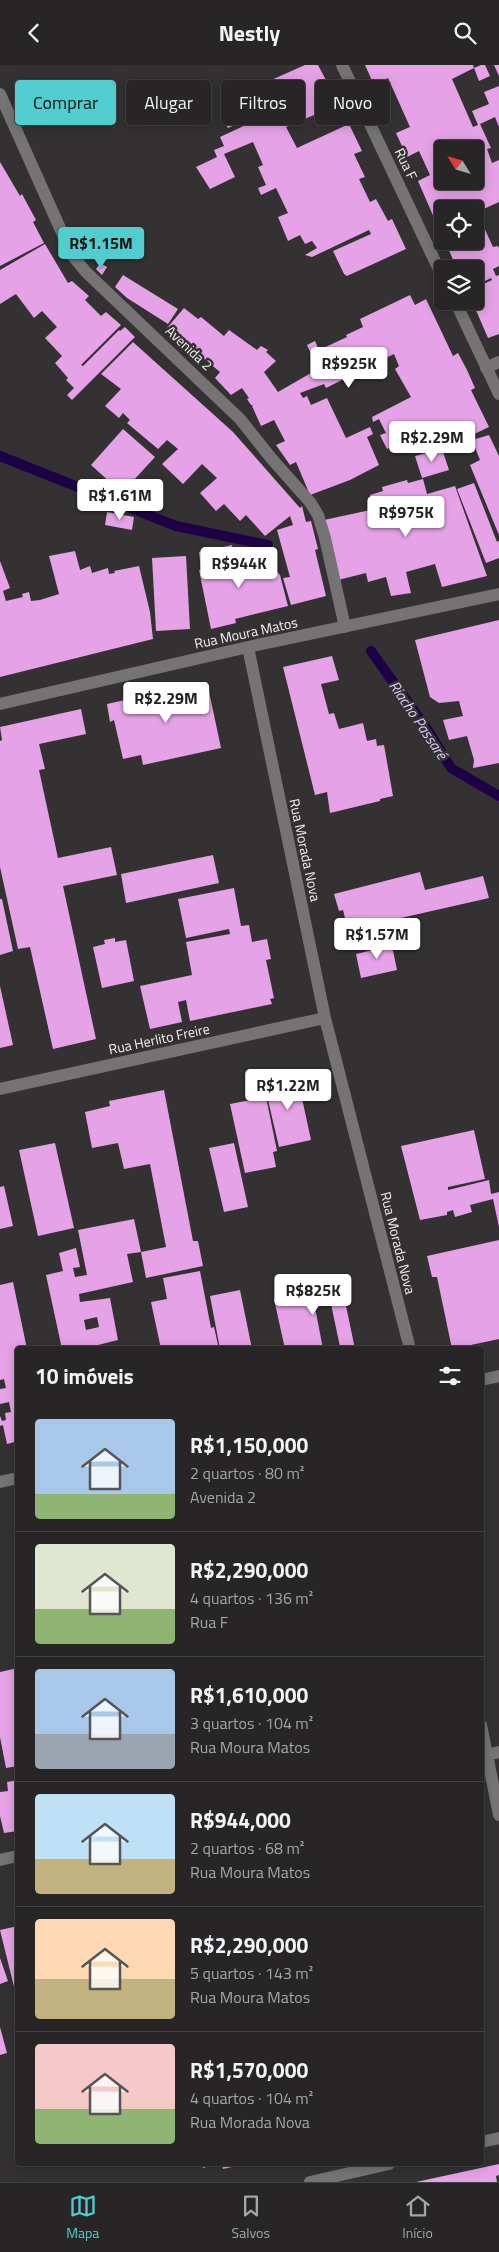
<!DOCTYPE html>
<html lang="pt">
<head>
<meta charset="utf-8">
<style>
  body { margin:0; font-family:"Titillium Web",sans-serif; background:#333132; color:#f1f3f6; height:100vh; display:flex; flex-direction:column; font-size:19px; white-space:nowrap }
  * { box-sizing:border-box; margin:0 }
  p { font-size:16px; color:#a4a5a7 }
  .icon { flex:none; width:28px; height:28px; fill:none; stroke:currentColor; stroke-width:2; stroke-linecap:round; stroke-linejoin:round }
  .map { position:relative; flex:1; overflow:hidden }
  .drawer { position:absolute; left:15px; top:1281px; width:469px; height:820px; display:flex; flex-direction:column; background:#272526; border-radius:5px; box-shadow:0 2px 12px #0003,0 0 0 1px #434243 }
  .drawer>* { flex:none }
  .guide { position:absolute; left:15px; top:15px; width:470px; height:45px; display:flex; gap:10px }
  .needle { width:32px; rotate:307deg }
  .buttons { position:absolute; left:434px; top:75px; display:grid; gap:10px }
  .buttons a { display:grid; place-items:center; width:50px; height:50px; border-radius:5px; background:#272526; box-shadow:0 2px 12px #0003,0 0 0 1px #434243; font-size:25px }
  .price { position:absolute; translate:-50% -42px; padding:0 11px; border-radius:5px; background:#fff; color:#222; font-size:16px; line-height:32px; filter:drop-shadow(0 1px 2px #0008) }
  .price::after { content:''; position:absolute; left:50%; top:30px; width:15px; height:11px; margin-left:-8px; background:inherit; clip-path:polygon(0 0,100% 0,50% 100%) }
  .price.current { background:#52cdcf; color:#111 }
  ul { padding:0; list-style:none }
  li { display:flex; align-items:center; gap:15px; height:125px; padding:0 20px }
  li+li { border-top:1px solid #434243 }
  li span { display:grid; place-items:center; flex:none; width:140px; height:100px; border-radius:5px; color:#555 }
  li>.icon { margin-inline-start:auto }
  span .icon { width:60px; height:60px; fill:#fffc; stroke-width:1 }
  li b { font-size:21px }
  h2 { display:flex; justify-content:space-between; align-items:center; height:60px; padding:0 20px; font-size:21px }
  .pill { padding:0 18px; border-radius:5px; background:#272526; box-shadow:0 2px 12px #0003,0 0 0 1px #434243; font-size:18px; line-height:45px }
  .pill.current { background:#52cdcf; color:#111 }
  header { display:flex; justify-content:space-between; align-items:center; height:65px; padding:0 20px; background:#272526; font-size:22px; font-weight:700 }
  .dock { display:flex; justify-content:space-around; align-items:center; height:70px; border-top:1px solid #434243; background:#272526; font-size:14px; color:#a4a5a7 }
  .dock a { display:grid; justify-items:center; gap:2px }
  .dock .current { color:#52cdcf }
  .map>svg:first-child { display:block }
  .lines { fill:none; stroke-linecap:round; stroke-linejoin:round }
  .stream { stroke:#1e0047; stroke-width:10 }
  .building { fill:#e5a2e6; fill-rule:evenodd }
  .minor { stroke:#757373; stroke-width:12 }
  .labels { text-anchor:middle; stroke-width:5; stroke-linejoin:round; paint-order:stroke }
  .street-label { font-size:14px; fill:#f2f0f1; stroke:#343132 }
  .water-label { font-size:15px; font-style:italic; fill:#dad2fd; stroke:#343132 }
</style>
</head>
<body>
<header><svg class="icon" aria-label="back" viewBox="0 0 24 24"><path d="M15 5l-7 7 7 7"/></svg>Nestly<svg class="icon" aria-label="search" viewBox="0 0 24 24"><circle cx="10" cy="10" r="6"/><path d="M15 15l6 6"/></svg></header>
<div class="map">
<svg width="499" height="2117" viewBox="0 0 499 2117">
  <rect width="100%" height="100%" fill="#343132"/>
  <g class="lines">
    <path class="stream" d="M0,391L176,461L268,480
      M371,586L429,667L451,703L499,731"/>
  </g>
  <path class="building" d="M305,0H318L327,17L317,22L328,44L286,62L297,83L349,59L362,86L354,89L365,112L359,114L370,137L376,134L388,156L392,154L406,184L347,211L344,209L333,186L371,169L369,165L312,192L305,190L317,183L312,176L305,179L300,170L288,176L278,152L288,148L276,123L261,130L258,123L266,120L258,102L263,100L253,77L224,89L235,112L210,124L196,102L217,92L214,85L224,81L220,72L261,53L265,58L260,48L228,63L222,52L227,49L224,42L270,18L269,16Z
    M365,0H473L474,3L452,14L473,62L478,60L472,46L489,39L484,27L499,21V62L495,52L480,59L491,83L487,84L492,98L499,95V137L477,147L493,182L498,181L499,183V201L493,204L496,211L499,210V269L488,273L472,236H475V223L492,215L491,213L475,221V204H457L445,176H475V144H442V171L418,116L430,110L419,86L407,92L396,68L410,62L388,13L374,20ZM442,84H475V116H442Z
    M481,0H485L490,11L479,16L474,3Z
    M494,0H499V11Z
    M0,97L20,131L22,129L36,155L33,157L44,178L0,201Z
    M45,179L68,218L72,216L89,231L85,235L101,251L106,247L121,260L81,300L83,301L119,265L120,266L125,262L135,272L72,335L67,330L74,323L66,315L68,313L55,298L62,291L45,273L57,262L42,246L34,253L16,229L0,239V205Z
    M100,198L107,202L102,210L96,204Z
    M123,210L178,244L168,259L127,233L115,222Z
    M410,230L415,240L426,234L453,291L458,288L467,305L475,323L471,325L489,362L464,374L422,384L409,356L397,362L404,376L387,384L380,370L386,368L379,354L373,357L372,352L411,332L395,304L399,301L394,289L326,323L324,319L300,328L303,333L307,331L311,340L327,333L346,373L370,362L373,369L367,372L379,400L350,415L310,430L296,397L290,400L276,380L285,376L274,355L261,361L252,341L253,340H251L247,334L249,333L242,323L231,330L215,313L220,307L167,263L184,243L198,254L201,252L224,271L229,265L257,285L261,281L268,285L266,287L276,296L264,307L278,327L318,304L307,280L315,276L319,285L347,272L346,270L363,262L360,254Z
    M133,277L233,367L300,443L302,441L306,457L311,456L318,484L315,485L326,531L291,540L283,513L290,512L277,465L293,460L290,451L265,471L246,450L240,456L224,439L216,446L200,428L217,413L202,399L183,419L162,399L178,384L167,375L158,384L127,358L130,355L123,348L119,353L105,341L121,324L101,309Z
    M123,364L155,392L122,428L91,400Z
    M489,370L499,391V470L470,400L480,395L472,375Z
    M442,384L449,405L422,413L415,391Z
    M423,414L427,429L455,421L487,511L442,522L435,499L406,507L411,528L391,531L386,512L368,517L366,508L338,515L324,455L375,444L370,430L383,426L382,422L407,415L408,418Z
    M474,418L497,477L499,476V493L486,498L457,424Z
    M107,447L134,452L132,465L105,460Z
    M232,480L235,496L222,498L224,508L268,496L280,510L288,541L235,554L236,558L211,564L199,505H201L199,487L206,486L207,491L220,488L219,483Z
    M75,486L80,505L90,501L92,508L108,503L109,509L115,508L114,506L139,501L150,547L153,574L0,612V496L10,523L3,526L6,536L23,532L22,529L29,527L31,536L40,535L59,529L49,491Z
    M186,491L190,564L156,566L152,493Z
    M499,555V698L473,703L474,695L467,671L449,675L443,655L463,651L459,636L439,638L430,632L415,575Z
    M332,591L339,615L321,619L329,649L334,648L339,664L363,658L367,676L376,674L377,681L384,680L393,731L380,734V736L330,748L327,727L315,730L283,602Z
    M207,617L221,683L143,700L141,690L123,694L114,655L110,657L107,639Z
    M81,644L86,669L39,679L45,704L39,705L58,793L111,782L117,810L63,821L96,974L53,984L30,882L18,884L0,802V676L2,675L0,662Z
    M213,790L219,818L126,838L121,809Z
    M420,807L425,825L483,811L489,833L348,865L343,845L339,846L334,829Z
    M234,823L241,861L249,860L252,877L267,874L271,894L266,895L274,933L270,934L272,939L190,956L186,935L178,937L182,957L150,964L140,921L192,910L186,877L230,869L229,864L186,873L178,834Z
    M0,834H2L13,886L0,890Z
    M390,871L397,905L361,913L356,889L381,883L379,874Z
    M115,873V877L126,875L134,916L102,923L93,882L105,879L104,875Z
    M0,921L13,980L0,983Z
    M297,1010L311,1075L279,1082L264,1018Z
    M164,1025L193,1176H198L203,1201L146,1213L141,1187L127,1189L133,1217L79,1229L80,1237L110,1233L118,1275L90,1282V1284H62L46,1210L63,1206L59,1188L76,1183L80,1202L73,1203L75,1212L87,1210L78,1165L134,1154L141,1187L166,1182L150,1099L124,1104L118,1078L92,1083L85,1047L110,1041L109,1036ZM97,1252L99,1262L86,1265L84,1255Z
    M266,1032L277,1086L273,1087L276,1102L245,1108L230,1039Z
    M474,1065L485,1114L448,1122V1125L489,1115L491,1129L499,1127V1162L493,1134L470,1140L472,1147L455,1152L453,1145L447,1147V1150L420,1155L401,1081Z
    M55,1078L74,1163L38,1171L19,1085Z
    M234,1078L248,1142L224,1147L209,1083Z
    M4,1121L13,1161L0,1164V1122Z
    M499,1175V1274L452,1284L437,1212H432L427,1191Z
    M200,1206L211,1263L214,1262L219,1284H161L151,1237L167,1234L163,1213Z
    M340,1212L355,1284H336L340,1282L330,1234L314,1237L323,1284H285L274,1234L308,1227L306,1218Z
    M13,1217L27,1284H18V1376L7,1379L3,1360L0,1361V1351L2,1356L6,1355L5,1348L11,1347L9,1337L0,1339V1324L6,1323L4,1314L0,1315V1220Z
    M240,1225L252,1284H220L210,1231Z
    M18,1603V1701L6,1703L0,1672V1607Z
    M18,1715V1766L4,1768L0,1751V1727L8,1726L7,1717Z
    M18,1861V1934H17L0,1865Z
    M0,1893L8,1916L0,1919Z
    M481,1893L485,1907L481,1908Z
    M0,1962L7,1988L0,1990Z
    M202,2099H216L203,2103Z
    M222,2099H241V2100L223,2104Z
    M499,2099V2110L496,2111L497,2117H416Z"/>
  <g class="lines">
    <path class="minor" d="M342,0L442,211
      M0,29L72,190L86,207L240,354L271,393L310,437L318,450L325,473L345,562
      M455,236L499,329
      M486,303L499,297
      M248,582L325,953L410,1284
      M0,639L248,582L499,529
      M0,1024L325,953
      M481,1315L499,1311
      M0,1417L18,1413
      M481,1660L499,1750
      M481,1691L499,1687
      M0,1795L18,1791
      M481,2077L499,2073
      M310,2117L389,2099"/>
  </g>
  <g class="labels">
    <g class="street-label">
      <text transform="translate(406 99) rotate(64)" y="5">Rua F</text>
      <text transform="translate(189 283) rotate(43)" y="5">Avenida 2</text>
      <text transform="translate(246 568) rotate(-12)" y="5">Rua Moura Matos</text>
      <text transform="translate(305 785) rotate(78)" y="5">Rua Morada Nova</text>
      <text transform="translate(159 974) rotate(-12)" y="5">Rua Herlito Freire</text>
      <text transform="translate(398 1178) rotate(76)" y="5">Rua Morada Nova</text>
    </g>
    <g class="water-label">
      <text transform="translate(418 655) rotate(56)" y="5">Riacho Passaré</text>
    </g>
  </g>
</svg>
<div class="buttons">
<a><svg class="needle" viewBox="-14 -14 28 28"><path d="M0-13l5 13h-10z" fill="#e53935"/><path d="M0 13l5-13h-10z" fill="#a4a5a7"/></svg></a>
<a><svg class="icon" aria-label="locate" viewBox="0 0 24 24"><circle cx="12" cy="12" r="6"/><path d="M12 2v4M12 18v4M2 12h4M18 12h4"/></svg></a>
<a><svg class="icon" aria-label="layers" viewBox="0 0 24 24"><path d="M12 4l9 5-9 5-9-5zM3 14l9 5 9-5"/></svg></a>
</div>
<b class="price current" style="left:101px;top:204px">R$1.15M</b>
<b class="price" style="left:349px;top:324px">R$925K</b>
<b class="price" style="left:432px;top:398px">R$2.29M</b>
<b class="price" style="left:120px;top:456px">R$1.61M</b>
<b class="price" style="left:406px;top:473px">R$975K</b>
<b class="price" style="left:239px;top:524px">R$944K</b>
<b class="price" style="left:166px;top:659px">R$2.29M</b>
<b class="price" style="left:377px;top:895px">R$1.57M</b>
<b class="price" style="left:288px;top:1046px">R$1.22M</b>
<b class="price" style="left:313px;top:1251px">R$825K</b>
<div class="guide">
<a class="pill current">Comprar</a>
<a class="pill">Alugar</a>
<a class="pill">Filtros</a>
<a class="pill">Novo</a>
</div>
<section class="drawer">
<h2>10 imóveis<svg class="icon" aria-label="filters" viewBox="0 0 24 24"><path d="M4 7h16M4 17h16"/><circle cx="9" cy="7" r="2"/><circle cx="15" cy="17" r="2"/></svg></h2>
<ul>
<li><span style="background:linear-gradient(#a9c7e8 75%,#8fb573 0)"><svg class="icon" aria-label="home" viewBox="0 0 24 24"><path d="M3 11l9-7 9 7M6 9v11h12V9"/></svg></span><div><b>R$1,150,000</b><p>2 quartos · 80 m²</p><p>Avenida 2</p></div></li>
<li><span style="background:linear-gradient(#dfe7d0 65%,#8fb573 0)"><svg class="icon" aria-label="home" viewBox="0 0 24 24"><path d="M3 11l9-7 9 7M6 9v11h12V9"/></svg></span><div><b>R$2,290,000</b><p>4 quartos · 136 m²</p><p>Rua F</p></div></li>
<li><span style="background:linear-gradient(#a9c7e8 65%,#9aa5b1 0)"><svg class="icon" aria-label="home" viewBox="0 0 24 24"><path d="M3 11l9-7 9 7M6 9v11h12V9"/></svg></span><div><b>R$1,610,000</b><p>3 quartos · 104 m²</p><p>Rua Moura Matos</p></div></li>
<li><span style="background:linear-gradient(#bfe0f5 65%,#c2b280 0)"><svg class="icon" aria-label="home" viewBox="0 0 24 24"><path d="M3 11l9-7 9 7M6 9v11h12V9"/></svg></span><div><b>R$944,000</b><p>2 quartos · 68 m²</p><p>Rua Moura Matos</p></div></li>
<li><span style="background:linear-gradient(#ffd9b3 60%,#c2b280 0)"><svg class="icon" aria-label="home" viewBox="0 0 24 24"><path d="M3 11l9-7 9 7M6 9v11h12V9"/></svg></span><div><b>R$2,290,000</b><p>5 quartos · 143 m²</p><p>Rua Moura Matos</p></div></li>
<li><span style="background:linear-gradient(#f6c9c9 65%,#8fb573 0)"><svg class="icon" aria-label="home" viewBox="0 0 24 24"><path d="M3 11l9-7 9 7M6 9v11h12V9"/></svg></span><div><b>R$1,570,000</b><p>4 quartos · 104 m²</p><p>Rua Morada Nova</p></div></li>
</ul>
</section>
</div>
<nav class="dock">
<a class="current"><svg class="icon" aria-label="map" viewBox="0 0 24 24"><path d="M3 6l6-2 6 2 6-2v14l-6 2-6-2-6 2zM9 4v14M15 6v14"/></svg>Mapa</a>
<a><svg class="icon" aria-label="saved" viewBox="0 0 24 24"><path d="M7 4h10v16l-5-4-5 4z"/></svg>Salvos</a>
<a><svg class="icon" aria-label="home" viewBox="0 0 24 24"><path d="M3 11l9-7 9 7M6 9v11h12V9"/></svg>Início</a>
</nav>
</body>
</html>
